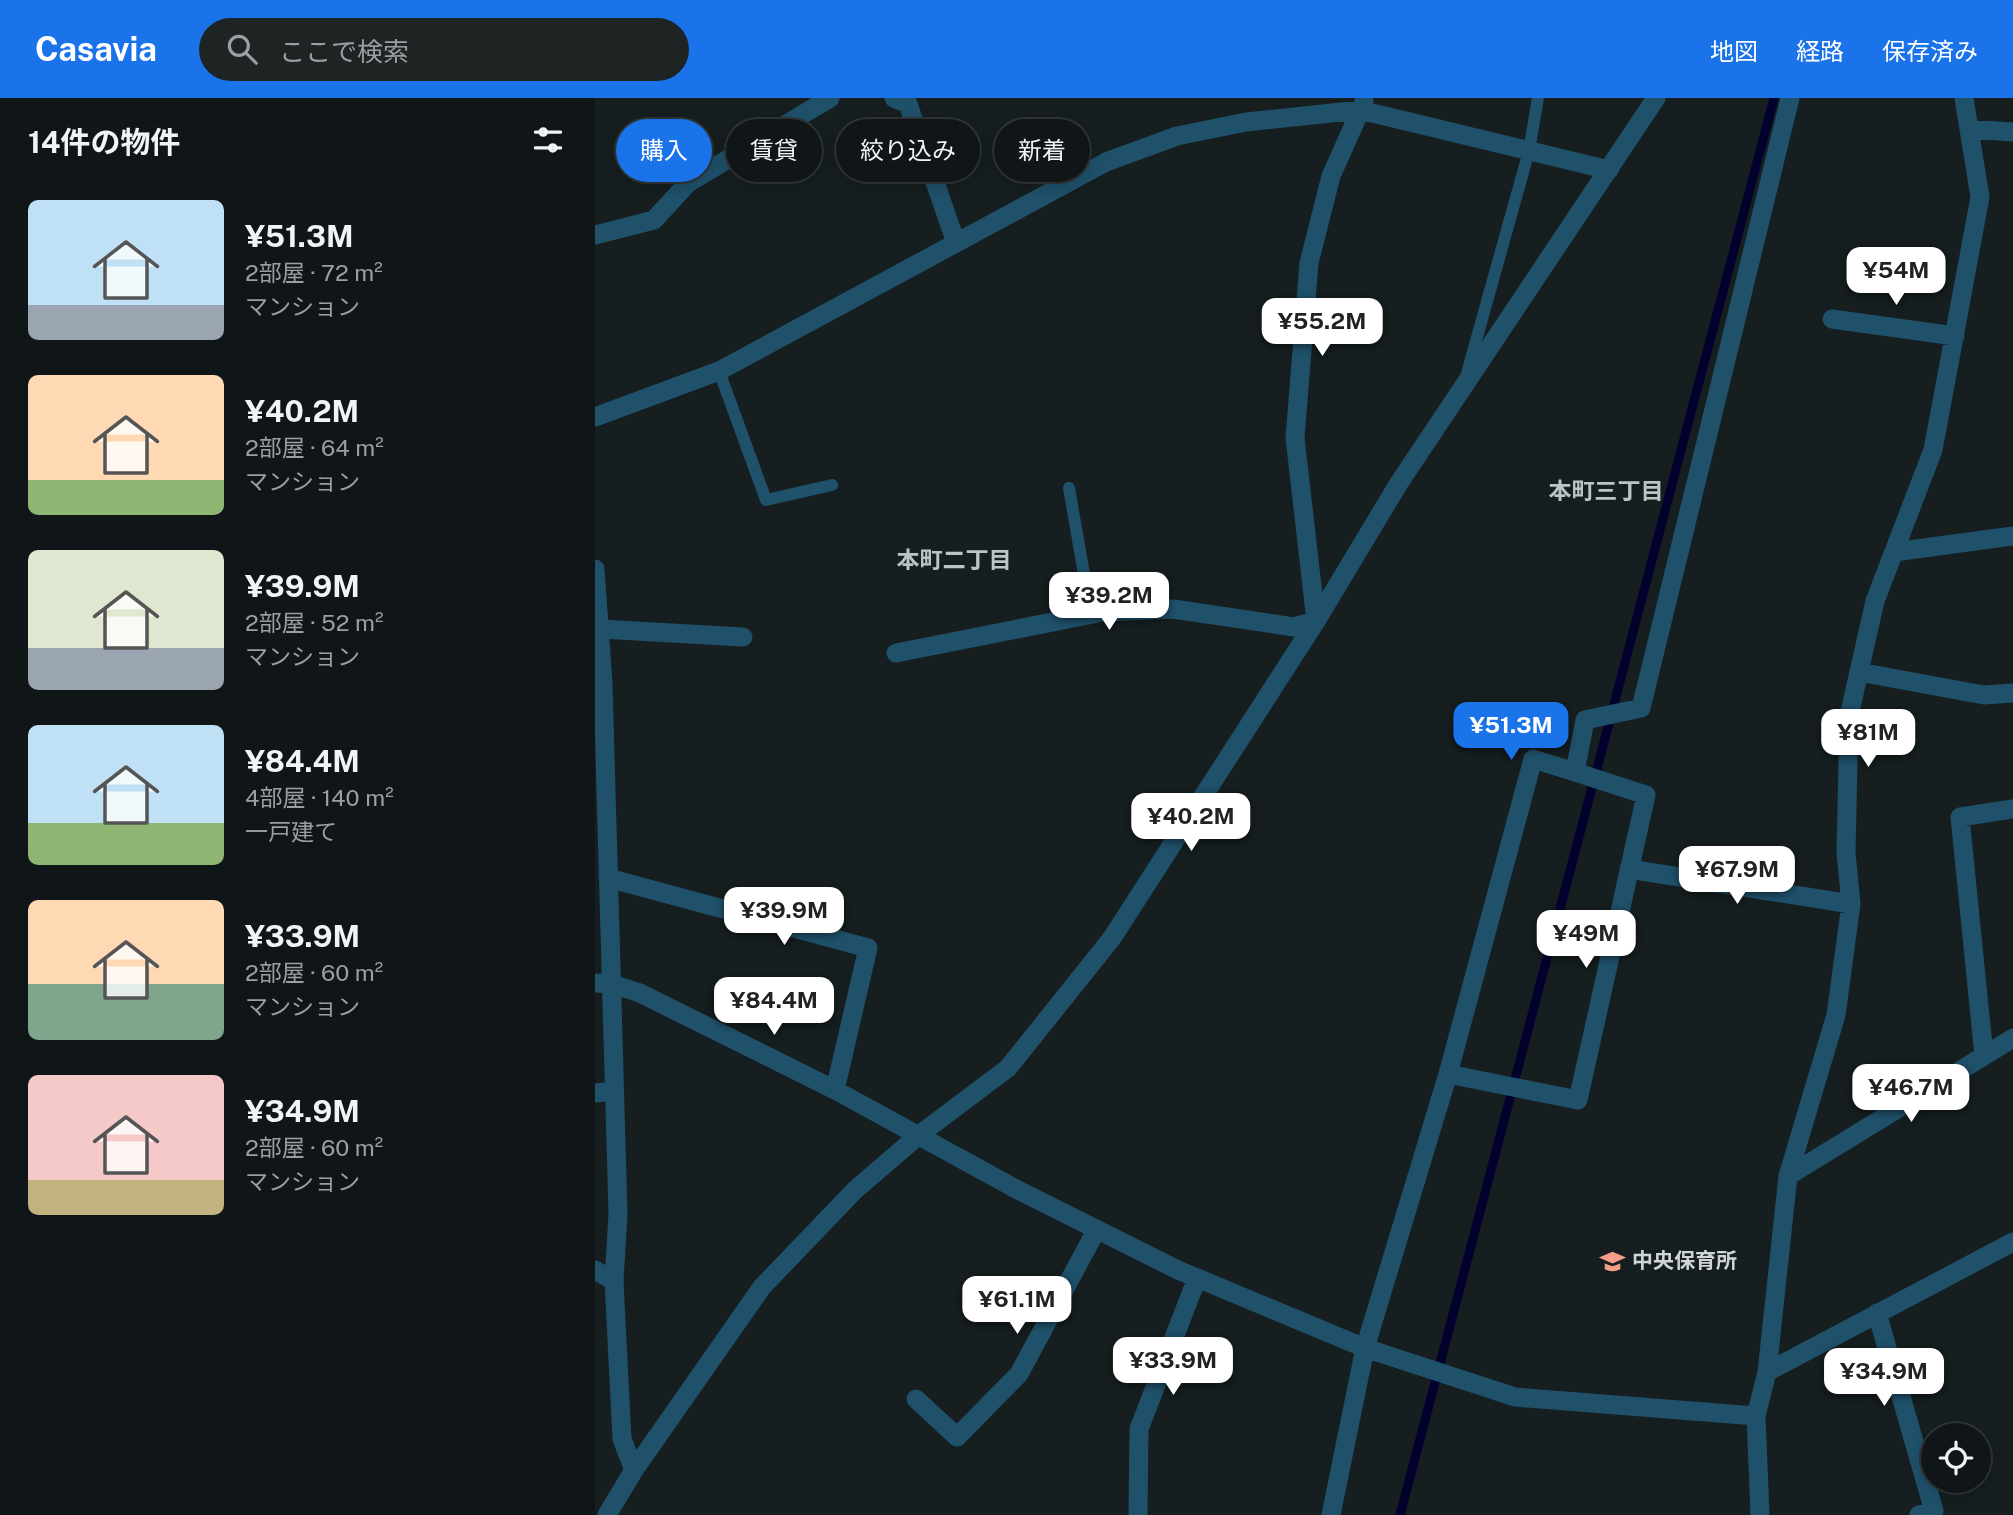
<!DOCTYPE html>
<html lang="ja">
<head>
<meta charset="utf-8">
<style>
  body { margin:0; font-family:"Public Sans","Noto Sans JP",sans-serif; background:#1e2324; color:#f1f3f6; height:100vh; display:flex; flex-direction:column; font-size:26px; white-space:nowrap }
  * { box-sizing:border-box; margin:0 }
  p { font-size:23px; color:#9c9fa1 }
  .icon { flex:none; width:38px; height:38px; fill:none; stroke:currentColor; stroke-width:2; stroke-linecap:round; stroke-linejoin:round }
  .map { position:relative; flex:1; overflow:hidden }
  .details { display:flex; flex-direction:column; background:#101617; width:595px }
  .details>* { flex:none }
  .top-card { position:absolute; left:21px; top:21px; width:665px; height:63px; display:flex; gap:14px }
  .tools { position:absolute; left:1326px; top:1325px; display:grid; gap:14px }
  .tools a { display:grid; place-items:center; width:70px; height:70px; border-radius:50%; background:#101617; box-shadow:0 4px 18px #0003,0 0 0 2px #303536; font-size:35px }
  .price { position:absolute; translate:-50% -60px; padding:0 16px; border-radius:14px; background:#fff; color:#222; font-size:23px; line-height:46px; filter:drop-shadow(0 2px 4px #0008) }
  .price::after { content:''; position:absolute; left:50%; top:42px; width:21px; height:16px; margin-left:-10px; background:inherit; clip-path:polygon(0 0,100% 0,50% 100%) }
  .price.selected { background:#1a73e8; color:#fff }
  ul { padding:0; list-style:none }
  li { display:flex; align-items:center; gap:21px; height:175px; padding:0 28px }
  li span { display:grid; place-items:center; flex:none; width:196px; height:140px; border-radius:10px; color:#555 }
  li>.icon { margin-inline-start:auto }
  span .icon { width:84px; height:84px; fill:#fffc; stroke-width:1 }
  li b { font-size:30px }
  h2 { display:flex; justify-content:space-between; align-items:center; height:84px; padding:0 28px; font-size:30px }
  .pill { padding:0 24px; border-radius:32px; background:#101617; box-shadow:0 4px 18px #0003,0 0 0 2px #303536; font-size:24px; line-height:63px }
  .pill.selected { background:#1a73e8; color:#fff }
  header { display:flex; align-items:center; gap:42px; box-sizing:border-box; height:98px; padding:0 35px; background:#1a73e8; color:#fff }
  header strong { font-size:33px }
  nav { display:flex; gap:38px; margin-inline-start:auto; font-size:24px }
  .search { width:490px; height:63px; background:#1e2324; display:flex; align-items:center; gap:18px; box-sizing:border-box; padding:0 24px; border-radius:38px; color:#9c9fa1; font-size:26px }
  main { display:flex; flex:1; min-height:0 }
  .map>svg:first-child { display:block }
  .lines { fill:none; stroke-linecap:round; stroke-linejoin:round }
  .stream { stroke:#02012e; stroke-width:9 }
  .service { stroke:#1f516b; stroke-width:12 }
  .minor { stroke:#1f516b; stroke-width:19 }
  .tertiary { stroke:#1f516b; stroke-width:19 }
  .labels { text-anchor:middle; stroke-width:5; stroke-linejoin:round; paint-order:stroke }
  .poi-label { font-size:21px; font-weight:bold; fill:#cfd4d5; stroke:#161e1f; text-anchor:start }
  .neighbourhood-label { font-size:23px; font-weight:bold; fill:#bac5c5; stroke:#161e1f }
</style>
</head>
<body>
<header>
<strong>Casavia</strong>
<div class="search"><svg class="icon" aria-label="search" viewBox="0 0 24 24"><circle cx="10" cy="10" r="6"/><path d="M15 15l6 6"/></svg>ここで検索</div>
<nav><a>地図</a><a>経路</a><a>保存済み</a></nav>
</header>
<main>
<section class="details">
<h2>14件の物件<svg class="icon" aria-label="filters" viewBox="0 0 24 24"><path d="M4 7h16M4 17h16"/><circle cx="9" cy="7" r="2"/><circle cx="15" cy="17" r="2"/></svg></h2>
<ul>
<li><span style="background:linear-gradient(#bfe0f5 75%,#9aa5b1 0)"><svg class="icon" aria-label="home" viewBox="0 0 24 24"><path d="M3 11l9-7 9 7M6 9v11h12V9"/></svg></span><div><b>¥51.3M</b><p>2部屋 · 72 m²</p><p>マンション</p></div></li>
<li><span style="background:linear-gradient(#ffd9b3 75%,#8fb573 0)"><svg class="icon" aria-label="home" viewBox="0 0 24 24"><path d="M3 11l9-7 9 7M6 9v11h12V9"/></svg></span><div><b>¥40.2M</b><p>2部屋 · 64 m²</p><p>マンション</p></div></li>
<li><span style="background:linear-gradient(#dfe7d0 70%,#9aa5b1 0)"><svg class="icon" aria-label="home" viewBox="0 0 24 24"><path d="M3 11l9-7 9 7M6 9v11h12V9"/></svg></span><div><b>¥39.9M</b><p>2部屋 · 52 m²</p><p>マンション</p></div></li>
<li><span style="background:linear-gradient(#bfe0f5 70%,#8fb573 0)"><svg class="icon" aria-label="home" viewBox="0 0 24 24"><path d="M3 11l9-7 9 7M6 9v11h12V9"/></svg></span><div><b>¥84.4M</b><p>4部屋 · 140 m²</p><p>一戸建て</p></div></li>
<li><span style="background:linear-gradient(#ffd9b3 60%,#7fa58c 0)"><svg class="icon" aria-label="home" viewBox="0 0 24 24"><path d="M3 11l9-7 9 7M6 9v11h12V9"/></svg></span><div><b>¥33.9M</b><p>2部屋 · 60 m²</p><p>マンション</p></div></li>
<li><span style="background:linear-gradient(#f6c9c9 75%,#c2b280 0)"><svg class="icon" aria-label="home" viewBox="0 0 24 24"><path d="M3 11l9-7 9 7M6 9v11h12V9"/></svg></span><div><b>¥34.9M</b><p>2部屋 · 60 m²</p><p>マンション</p></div></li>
</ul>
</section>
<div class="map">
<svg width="1418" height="1417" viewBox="0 0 1418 1417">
  <rect width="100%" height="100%" fill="#161e1f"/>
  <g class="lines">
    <path class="stream" d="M805,1417C932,945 1052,472 1179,0"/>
    <path class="service" d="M124,273L171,402L237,387
      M872,275L934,53L943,0
      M474,390L496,516"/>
    <path class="minor" d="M299,0L313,6L361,145
      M1374,31L1418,34
      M0,137L59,122L93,85L235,0
      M1237,221L1360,238
      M0,319L124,273L511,64L582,38L651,24L765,12L1014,72
      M1299,454L1418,438
      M6,531L148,539
      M301,555L508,514L578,511L699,529L721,523L700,340L714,165L736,78L769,4
      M1264,574L1389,597L1418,595
      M1034,771L1256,806
      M13,780L273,850L240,992
      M0,885L17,886L45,895L240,992L421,1091L583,1172L770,1250L920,1299L1161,1318
      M1389,958L1365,719L1418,711
      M853,976L983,1002L1051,697L980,674
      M0,995L19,993
      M1193,1078L1418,940
      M0,1172L19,1183
      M1282,1215L1339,1413L1324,1417
      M1172,1274L1418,1144
      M321,1301L362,1339L424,1276L502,1131
      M543,1417L544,1331L602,1180
      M736,1417L770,1250L853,976L938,661L980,674L990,622L1046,610L1195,0
      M1165,1417L1161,1318L1172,1274L1193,1078L1241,917L1256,806L1251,755L1254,618L1280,503L1338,352L1385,99L1369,0"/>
    <path class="tertiary" d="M0,471L8,586L23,1116L19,1183L27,1341L39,1372
      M12,1417L39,1372L167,1189L260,1092L324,1037L413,970L517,840L721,523L804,385L1061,0"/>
  </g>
  <defs>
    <symbol id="school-bare" viewBox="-9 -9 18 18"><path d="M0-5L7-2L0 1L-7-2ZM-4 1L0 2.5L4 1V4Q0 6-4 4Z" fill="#f49e89" stroke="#161e1f" stroke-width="2.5" paint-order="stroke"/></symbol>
  </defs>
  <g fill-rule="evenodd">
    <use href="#school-bare" x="1000" y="1146" width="35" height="35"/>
  </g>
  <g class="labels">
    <g class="poi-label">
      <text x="1037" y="1170">中央保育所</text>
    </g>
    <g class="neighbourhood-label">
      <text x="1011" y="401">本町三丁目</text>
      <text x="359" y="470">本町二丁目</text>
    </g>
  </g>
</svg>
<div class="tools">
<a><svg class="icon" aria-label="locate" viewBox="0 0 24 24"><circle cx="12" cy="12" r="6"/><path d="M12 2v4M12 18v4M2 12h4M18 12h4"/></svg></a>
</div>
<b class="price" style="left:1301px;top:209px">¥54M</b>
<b class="price" style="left:727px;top:260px">¥55.2M</b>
<b class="price" style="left:514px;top:534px">¥39.2M</b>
<b class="price selected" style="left:916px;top:664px">¥51.3M</b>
<b class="price" style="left:1273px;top:671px">¥81M</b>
<b class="price" style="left:596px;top:755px">¥40.2M</b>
<b class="price" style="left:1142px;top:808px">¥67.9M</b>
<b class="price" style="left:189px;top:849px">¥39.9M</b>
<b class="price" style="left:991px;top:872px">¥49M</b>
<b class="price" style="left:179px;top:939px">¥84.4M</b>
<b class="price" style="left:1316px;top:1026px">¥46.7M</b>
<b class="price" style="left:422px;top:1238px">¥61.1M</b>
<b class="price" style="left:578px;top:1299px">¥33.9M</b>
<b class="price" style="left:1289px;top:1310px">¥34.9M</b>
<div class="top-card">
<a class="pill selected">購入</a>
<a class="pill">賃貸</a>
<a class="pill">絞り込み</a>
<a class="pill">新着</a>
</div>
</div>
</main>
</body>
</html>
